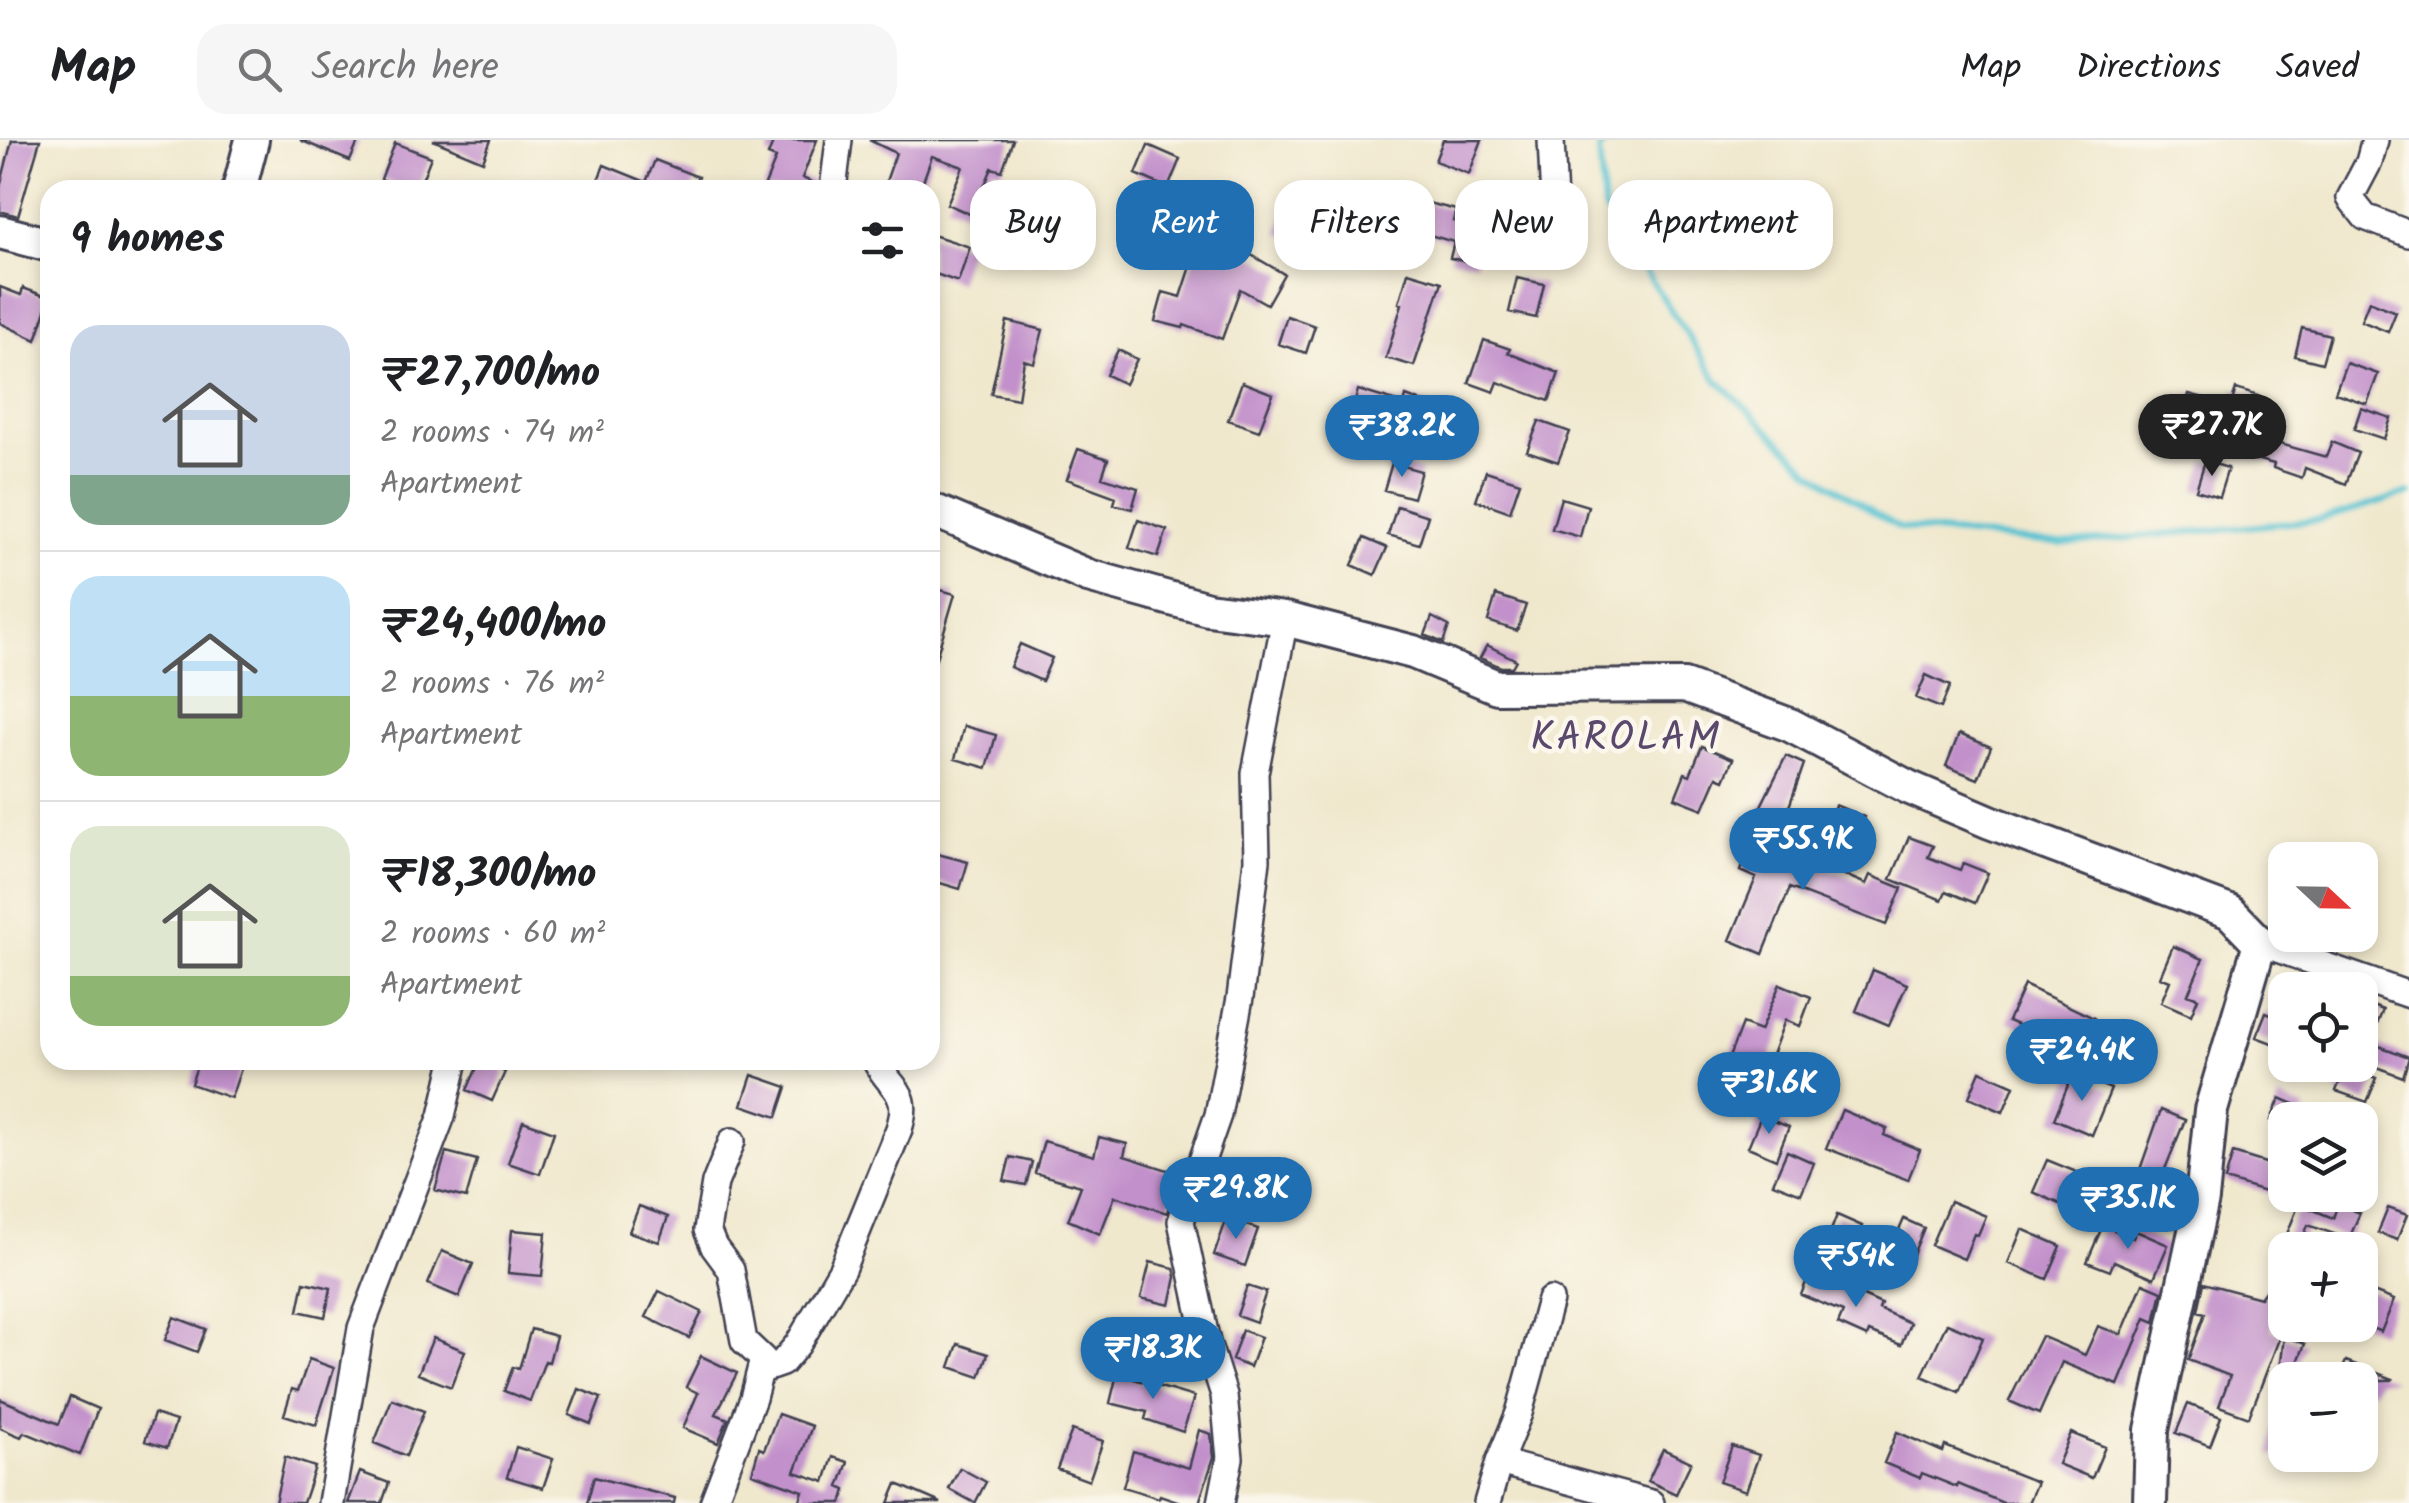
<!DOCTYPE html>
<html lang="en">
<head>
<meta charset="utf-8">
<style>
  body { margin:0; font-family:Kalam,sans-serif; background:#f6f6f6; color:#202124; height:100vh; display:flex; flex-direction:column; font-size:38px; white-space:nowrap }
  * { box-sizing:border-box; margin:0 }
  p { font-size:32px; color:#757577 }
  .icon { flex:none; width:55px; height:55px; fill:none; stroke:currentColor; stroke-width:2; stroke-linecap:round; stroke-linejoin:round }
  .map { position:relative; flex:1; overflow:hidden }
  .panel { position:absolute; left:40px; top:40px; width:900px; height:890px; display:flex; flex-direction:column; background:#fff; border-radius:30px; box-shadow:0 5px 15px #0003 }
  .panel>* { flex:none }
  .guide { position:absolute; left:970px; top:40px; width:950px; height:90px; display:flex; gap:20px }
  .needle { width:65px; rotate:112deg }
  .tools { position:absolute; left:2268px; top:702px; display:grid; gap:20px }
  .tools a { display:grid; place-items:center; width:110px; height:110px; border-radius:20px; background:#fff; box-shadow:0 5px 15px #0003; font-size:50px }
  .price { position:absolute; translate:-50% -85px; padding:0 22px; border-radius:35px; background:#1f6fb2; color:#fff; font-size:32px; line-height:65px; filter:drop-shadow(0 2px 5px #0008) }
  .price::after { content:''; position:absolute; left:50%; top:60px; width:30px; height:22px; margin-left:-15px; background:inherit; clip-path:polygon(0 0,100% 0,50% 100%) }
  .price.current { background:#222; color:#fff }
  ul { padding:0; list-style:none }
  li { display:flex; align-items:center; gap:30px; height:250px; padding:0 30px }
  li+li { border-top:2px solid #e0e0e0 }
  li span { display:grid; place-items:center; flex:none; width:280px; height:200px; border-radius:30px; color:#555 }
  li>.icon { margin-inline-start:auto }
  span .icon { width:120px; height:120px; fill:#fffc; stroke-width:1 }
  li b { font-size:42px }
  h2 { display:flex; justify-content:space-between; align-items:center; height:120px; padding:0 30px; font-size:42px }
  .tag { padding:0 35px; border-radius:30px; background:#fff; box-shadow:0 5px 15px #0003; font-size:35px; line-height:90px }
  .tag.current { background:#1f6fb2; color:#fff }
  header { display:flex; align-items:center; gap:60px; box-sizing:border-box; height:140px; padding:0 50px; background:#fff; border-bottom:2px solid #e0e0e0 }
  header strong { font-size:48px }
  nav { display:flex; gap:55px; margin-inline-start:auto; font-size:35px }
  .search { width:700px; height:90px; background:#f6f6f6; display:flex; align-items:center; gap:25px; box-sizing:border-box; padding:0 35px; border-radius:30px; color:#757577; font-size:38px }
  .map>svg:first-child { display:block }
  .lines { fill:none; stroke-linecap:round; stroke-linejoin:round }
  .stream { stroke:#56c2d1; stroke-width:6 }
  .building { fill:#c291cb }
  .minor-casing { stroke:#414051; stroke-width:30 }
  .major-casing { stroke:#414051; stroke-width:38 }
  .minor { stroke:#fff; stroke-width:25 }
  .major { stroke:#fff; stroke-width:32 }
  .labels { text-anchor:middle; stroke-width:9; stroke-linejoin:round; paint-order:stroke }
  .quarter-label { font-size:40px; letter-spacing:2.5px; fill:#5a496d; stroke:#fbf7ec }
</style>
</head>
<body>
<header>
<strong>Map</strong>
<div class="search"><svg class="icon" aria-label="search" viewBox="0 0 24 24"><circle cx="10" cy="10" r="6"/><path d="M15 15l6 6"/></svg>Search here</div>
<nav><a>Map</a><a>Directions</a><a>Saved</a></nav>
</header>
<div class="map">
<svg width="2409" height="1363" viewBox="0 0 2409 1363">
  <rect width="100%" height="100%" fill="#fbf7ec"/>
  <filter id="ink" filterUnits="userSpaceOnUse"><feTurbulence type="fractalNoise" baseFrequency=".01" numOctaves="2"/><feDisplacementMap in="SourceGraphic" scale="20" xChannelSelector="R" yChannelSelector="G"/><feConvolveMatrix kernelMatrix="1 2 1 2 8 2 1 2 1" color-interpolation-filters="sRGB"/></filter>
  <filter id="wash" filterUnits="userSpaceOnUse"><feTurbulence type="fractalNoise" baseFrequency=".0048" numOctaves="4" result="noise"/><feDisplacementMap in="SourceGraphic" scale="40" xChannelSelector="R" yChannelSelector="G"/><feGaussianBlur stdDeviation="2.25" result="paint"/><feColorMatrix in="noise" values="0 0 0 0 0 0 0 0 0 0 0 0 0 0 0 0 0 1.4 0 .05"/><feComposite in="paint" operator="in"/></filter>
  <g filter="url(#wash)">
    <rect width="100%" height="100%" fill="#f0e8cd"/>
    <g class="lines">
      <path class="stream" d="M1608,0L1599,10L1604,69L1718,241L1811,331L1899,388L2062,404L2320,380L2409,353"/>
    </g>
    <g id="blocks">
      <path class="building" d="M12,0H40L18,76L0,71V47Z
        M300,0H359L350,21Z
        M433,0H491L483,21Z
        M774,0H817L802,38L817,44V50H763L776,18L768,15Z
        M869,0H1013L1002,31L992,28L972,75L947,64L963,27L932,16L920,50H883L896,13Z
        M1443,0H1482L1469,34L1435,21Z
        M395,3L431,17L418,50H409L381,39Z
        M1148,5L1180,19L1168,48L1136,34Z
        M655,20L698,37L692,50H594L604,25L646,42Z
        M1046,49L1079,62L1068,89L1035,76Z
        M1289,61L1323,74L1311,106L1278,93Z
        M1424,62L1456,70L1453,81L1483,88L1475,123L1450,118L1454,102L1416,91Z
        M1360,65L1387,71L1382,92L1355,87Z
        M930,94L970,107L958,142L930,132Z
        M1199,102L1253,116L1284,134L1267,164L1240,149L1222,199L1184,185L1183,188L1155,181L1163,152L1181,157Z
        M1408,132L1442,142L1414,226L1386,218L1402,164L1399,163Z
        M1517,138L1544,144L1536,178L1509,172Z
        M0,147L21,155L23,148L50,158L36,200L0,183Z
        M2369,161L2396,172L2388,192L2361,181Z
        M1287,176L1315,186L1306,213L1278,204Z
        M1007,181L1043,190L1034,223L1024,220L1018,259L991,254Z
        M2302,188L2330,195L2322,223L2295,216Z
        M1484,200L1510,209L1508,213L1559,233L1549,261L1498,242L1494,252L1469,243Z
        M1118,210L1137,219L1125,244L1106,235Z
        M2346,223L2378,234L2367,264L2335,253Z
        M1242,242L1273,254L1259,291L1228,280Z
        M2236,249L2258,256L2251,281L2228,273Z
        M1358,250L1404,264L1406,256L1430,265L1418,298L1375,283L1374,287L1350,280Z
        M2189,254L2219,262L2212,286L2182,278Z
        M2361,268L2391,278L2384,299L2354,289Z
        M1539,281L1570,292L1558,322L1527,311Z
        M2245,294L2326,317L2332,302L2358,313L2346,344L2305,328L2302,338L2273,328L2274,324L2240,315Z
        M1078,309L1108,319L1102,337L1138,348L1132,369L1114,364L1116,357L1067,339Z
        M2205,321L2228,328L2219,357L2196,350Z
        M1392,323L1421,331L1413,358L1384,350Z
        M1486,331L1520,342L1510,372L1476,360Z
        M1561,358L1588,366L1580,397L1552,389Z
        M1397,366L1428,376L1419,404L1388,395Z
        M1138,380L1167,390L1158,417L1129,408Z
        M1364,398L1387,408L1375,435L1352,425Z
        M930,447L955,454L934,525L930,524Z
        M1496,455L1526,465L1517,491L1488,481Z
        M1432,477L1449,486L1443,503L1425,495Z
        M1020,504L1052,518L1042,541L1010,527Z
        M1487,505L1516,520L1512,527H1501L1480,518Z
        M1926,535L1950,546L1941,568L1916,558Z
        M964,586L996,595L987,628L955,619Z
        M1959,594L1991,607L1978,639L1946,626Z
        M1702,606L1733,619L1724,640L1717,637L1703,669L1675,658L1685,633L1690,635Z
        M1786,616L1804,624L1784,681L1759,670Z
        M1835,665L1864,677L1851,706L1823,694Z
        M1909,697L1933,706L1928,717L1960,730L1963,723L1988,733L1975,763L1946,751L1942,760L1891,739Z
        M1752,700L1798,720L1800,716L1866,744L1870,735L1902,748L1886,785L1790,748L1763,814L1730,800L1756,738L1740,731Z
        M930,712L968,722L960,749L930,740Z
        M2173,806L2203,819L2188,854L2198,858L2191,875L2161,862L2170,841L2160,837Z
        M1873,830L1907,844L1889,885L1856,871Z
        M1780,844L1811,857L1800,886L1785,880L1763,939L1726,925L1742,884L1760,891Z
        M2024,845L2094,878L2080,912L2008,881Z
        M2365,863L2383,870L2376,887L2360,880Z
        M2266,872L2285,880V908L2256,897Z
        M2379,906L2409,917L2403,937L2371,925Z
        M199,920H244L231,958L191,944Z
        M480,921L505,932L492,961L467,950Z
        M2346,926L2377,938L2367,962L2336,951Z
        M1980,931L2014,946L2003,972L1969,957Z
        M2073,933L2111,949L2092,995L2054,979Z
        M752,935L787,947L777,977L742,965Z
        M2280,958L2306,969L2301,980H2271Z
        M1842,970L1887,989L1884,995L1920,1010L1908,1040L1826,1008Z
        M2161,970L2185,980L2163,1034L2170,1036L2158,1066L2131,1055Z
        M1761,976L1789,987L1776,1019L1748,1007Z
        M523,981L554,992L540,1034L508,1023Z
        M1099,997L1127,1004L1124,1016L1180,1034L1167,1073L1115,1056L1100,1094L1068,1080L1081,1046L1035,1033L1044,1001L1094,1016Z
        M1787,1011L1814,1023L1801,1054L1773,1043Z
        M446,1012L477,1020L466,1058L435,1050Z
        M2233,1013L2285,1029V1058L2225,1040Z
        M1010,1017L1032,1022L1026,1045L1004,1041Z
        M2047,1020L2079,1033L2065,1066L2033,1052Z
        M1950,1061L1986,1076L1978,1095L1974,1094L1964,1119L1931,1105Z
        M2299,1064L2333,1078L2338,1064L2360,1073L2349,1099L2308,1085L2300,1105L2285,1099Z
        M639,1066L668,1077L659,1102L629,1092Z
        M2388,1068L2407,1075L2397,1100L2378,1093Z
        M1837,1075L1862,1086L1852,1109L1828,1098Z
        M1227,1078L1258,1089L1245,1126L1214,1115Z
        M1904,1079L1924,1088L1907,1129L1886,1120Z
        M2103,1085L2133,1098L2136,1091L2168,1105L2154,1138L2114,1121L2110,1131L2087,1122Z
        M2022,1089L2061,1106L2047,1139L2008,1123Z
        M512,1090L546,1093L542,1136L508,1133Z
        M442,1111L473,1124L459,1157L428,1144Z
        M1150,1122L1174,1128L1176,1137L1170,1165L1141,1158Z
        M2285,1124V1161L2281,1158L2271,1190L2281,1194L2249,1277L2219,1266L2230,1236L2188,1220L2205,1173L2198,1171L2204,1143L2260,1158Z
        M1810,1132L1881,1164L1879,1169L1910,1183L1901,1205L1869,1192L1867,1197L1838,1184L1843,1172L1801,1155Z
        M304,1142L331,1148L325,1177L298,1171Z
        M2143,1143L2162,1151L2155,1182L2146,1178L2118,1245L2062,1222L2039,1274L2009,1261L2041,1196L2085,1215L2098,1186L2121,1195Z
        M1247,1146L1266,1152L1256,1182L1237,1175Z
        M2368,1150L2394,1160L2381,1192L2360,1183V1171Z
        M659,1151L702,1172L689,1198L646,1177Z
        M174,1177L206,1189L197,1212L165,1200Z
        M1947,1183L1983,1198L1959,1252L1922,1236Z
        M531,1189L556,1196L549,1222L545,1221L530,1261L504,1251L513,1227L519,1229Z
        M1242,1190L1261,1197L1250,1227L1232,1220Z
        M2284,1196L2305,1204L2291,1240H2285L2281,1266L2276,1264Z
        M433,1198L465,1211L451,1247L418,1234Z
        M958,1204L988,1214L980,1237L950,1227Z
        M701,1216L737,1233L716,1274L728,1279L718,1303L683,1288L698,1253L686,1247Z
        M309,1219L334,1228L316,1285L284,1275L292,1249L298,1251Z
        M2346,1221L2393,1239L2392,1240H2378L2373,1251L2360,1246V1240H2338Z
        M1117,1234L1194,1257L1183,1292L1145,1279L1147,1272L1110,1263Z
        M579,1249L601,1258L591,1284L569,1275Z
        M70,1257L98,1269L80,1315L24,1292L21,1297L0,1288V1259L59,1284Z
        M392,1259L424,1271L406,1316L374,1303Z
        M2188,1264L2221,1277L2210,1306L2176,1293Z
        M2275,1270L2285,1271V1317L2270,1315Z
        M154,1274L176,1281L167,1308L145,1301Z
        M778,1274L812,1286L795,1332L825,1342L833,1317L848,1322L839,1347L846,1350L842,1363H799L803,1351L752,1333L759,1308L764,1310Z
        M1072,1290L1103,1301L1089,1341L1057,1329Z
        M1199,1290L1211,1294L1214,1317L1199,1363H1183L1160,1355L1159,1358L1123,1347L1133,1311L1189,1328Z
        M1897,1292L1943,1312L1945,1306L2037,1342L2028,1363H2003L1958,1344L1957,1347L1922,1333L1920,1338L1884,1323Z
        M2071,1293L2105,1307L2092,1338L2058,1324Z
        M1732,1306L1759,1315L1746,1351L1719,1342Z
        M516,1307L553,1319L543,1348L507,1337Z
        M1663,1309L1691,1322L1676,1354L1648,1341Z
        M285,1317L315,1327L303,1363H275Z
        M960,1328L986,1342L975,1363L949,1349Z
        M360,1332L389,1343L382,1363H348Z
        M594,1337L675,1358L674,1363H587Z
        M897,1344L941,1363H889Z"/>
    </g>
  </g>
  <g filter="url(#ink)">
    <use href="#blocks" fill-opacity="0" stroke="#414051" stroke-width="2.5"/>
    <g class="lines">
      <defs>
        <path id="minor" d="M1551,0L1555,82
          M2375,0L2369,22L2350,58L2365,77L2409,94
          M833,50L839,0
          M2260,803L2409,855
          M762,1230L782,1223L798,1204L842,1129L899,989C911,950 892,952 875,920
          M1499,1322L1651,1363
          M331,1363L361,1188L442,976L455,920
          M713,1363L753,1258L763,1219L744,1201L731,1130L714,1107L707,1090L715,1043L732,1001
          M1221,1363L1230,1318L1224,1255L1207,1202L1181,1081L1218,975L1240,858L1257,720L1255,633L1285,479
          M1487,1363L1499,1322L1519,1273L1550,1160"/>
        <path id="major" d="M239,50L252,0
          M0,92L50,105
          M930,369L1088,436L1208,469L1285,479L1413,512L1497,547L1684,546L1790,585L1908,647L1990,682L2230,772L2260,803L2211,970L2202,1059L2152,1290L2150,1363"/>
      </defs>
      <use href="#minor" class="minor-casing"/>
      <use href="#major" class="major-casing"/>
      <use href="#minor" class="minor"/>
      <use href="#major" class="major"/>
    </g>
  </g>
  <g class="labels">
    <g class="quarter-label">
      <text x="1626" y="610">KAROLAM</text>
    </g>
  </g>
</svg>
<div class="tools">
<a><svg class="needle" viewBox="-14 -14 28 28"><path d="M0-13l5 13h-10z" fill="#e53935"/><path d="M0 13l5-13h-10z" fill="#757577"/></svg></a>
<a><svg class="icon" aria-label="locate" viewBox="0 0 24 24"><circle cx="12" cy="12" r="6"/><path d="M12 2v4M12 18v4M2 12h4M18 12h4"/></svg></a>
<a><svg class="icon" aria-label="layers" viewBox="0 0 24 24"><path d="M12 4l9 5-9 5-9-5zM3 14l9 5 9-5"/></svg></a>
<a>+</a>
<a>−</a>
</div>
<b class="price current" style="left:2212px;top:339px">₹27.7K</b>
<b class="price" style="left:1402px;top:340px">₹38.2K</b>
<b class="price" style="left:1803px;top:753px">₹55.9K</b>
<b class="price" style="left:2082px;top:964px">₹24.4K</b>
<b class="price" style="left:1769px;top:997px">₹31.6K</b>
<b class="price" style="left:1236px;top:1102px">₹29.8K</b>
<b class="price" style="left:2128px;top:1112px">₹35.1K</b>
<b class="price" style="left:1856px;top:1170px">₹54K</b>
<b class="price" style="left:1153px;top:1262px">₹18.3K</b>
<div class="guide">
<a class="tag">Buy</a>
<a class="tag current">Rent</a>
<a class="tag">Filters</a>
<a class="tag">New</a>
<a class="tag">Apartment</a>
</div>
<section class="panel">
<h2>9 homes<svg class="icon" aria-label="filters" viewBox="0 0 24 24"><path d="M4 7h16M4 17h16"/><circle cx="9" cy="7" r="2"/><circle cx="15" cy="17" r="2"/></svg></h2>
<ul>
<li><span style="background:linear-gradient(#c9d6e8 75%,#7fa58c 0)"><svg class="icon" aria-label="home" viewBox="0 0 24 24"><path d="M3 11l9-7 9 7M6 9v11h12V9"/></svg></span><div><b>₹27,700/mo</b><p>2 rooms · 74 m²</p><p>Apartment</p></div></li>
<li><span style="background:linear-gradient(#bfe0f5 60%,#8fb573 0)"><svg class="icon" aria-label="home" viewBox="0 0 24 24"><path d="M3 11l9-7 9 7M6 9v11h12V9"/></svg></span><div><b>₹24,400/mo</b><p>2 rooms · 76 m²</p><p>Apartment</p></div></li>
<li><span style="background:linear-gradient(#dfe7d0 75%,#8fb573 0)"><svg class="icon" aria-label="home" viewBox="0 0 24 24"><path d="M3 11l9-7 9 7M6 9v11h12V9"/></svg></span><div><b>₹18,300/mo</b><p>2 rooms · 60 m²</p><p>Apartment</p></div></li>
</ul>
</section>
</div>
</body>
</html>
